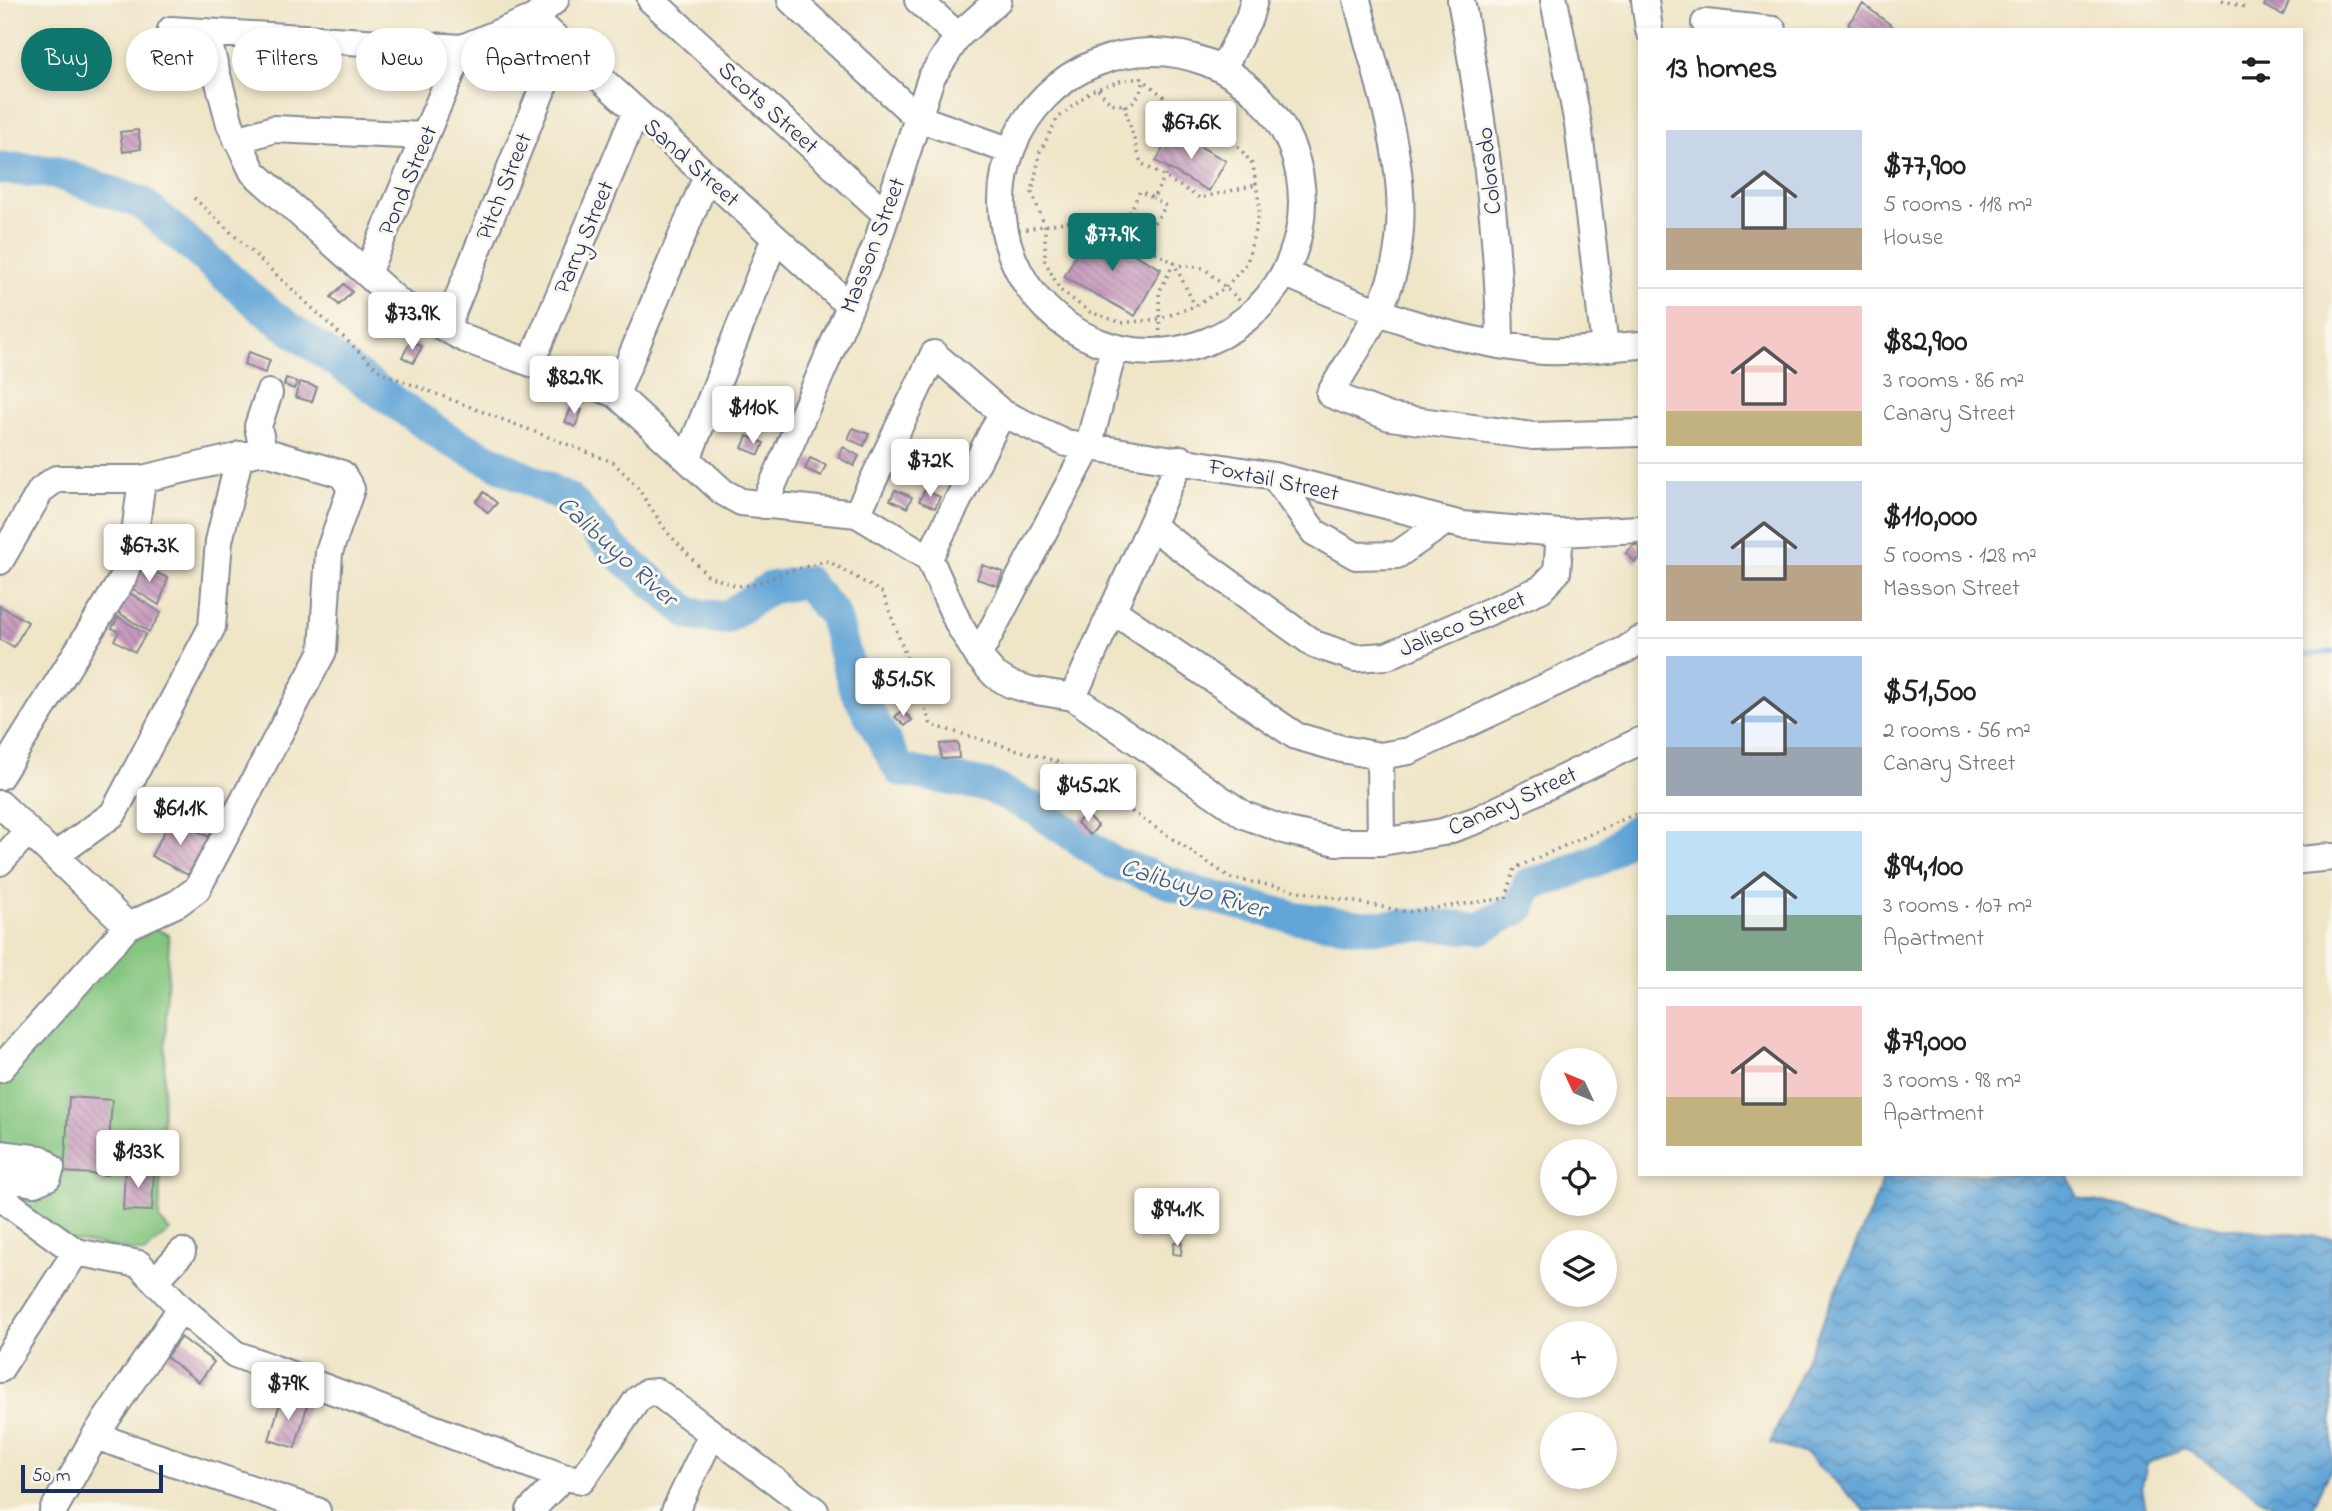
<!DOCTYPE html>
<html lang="en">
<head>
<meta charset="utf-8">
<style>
  body { margin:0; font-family:"Indie Flower",sans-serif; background:#f6f6f6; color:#202124; height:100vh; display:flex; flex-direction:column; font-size:26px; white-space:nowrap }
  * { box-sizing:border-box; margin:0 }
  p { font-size:23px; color:#757577 }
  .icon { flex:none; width:38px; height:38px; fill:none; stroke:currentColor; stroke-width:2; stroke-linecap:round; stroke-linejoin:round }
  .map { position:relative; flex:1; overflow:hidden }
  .drawer { position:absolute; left:1638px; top:28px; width:665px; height:1148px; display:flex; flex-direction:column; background:#fff; border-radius:0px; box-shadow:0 4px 10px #0003 }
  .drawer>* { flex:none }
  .hud { position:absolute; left:21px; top:28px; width:665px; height:63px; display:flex; gap:14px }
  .needle { width:46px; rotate:314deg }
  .controls { position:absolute; left:1540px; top:1048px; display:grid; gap:14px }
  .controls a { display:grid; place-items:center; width:77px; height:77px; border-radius:50%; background:#fff; box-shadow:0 4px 10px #0003; font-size:35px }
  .scale { position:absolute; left:21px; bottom:18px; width:142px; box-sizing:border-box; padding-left:7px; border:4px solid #1b2f5e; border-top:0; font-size:19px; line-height:24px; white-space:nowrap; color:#1b2f5e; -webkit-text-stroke:5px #fbf7ec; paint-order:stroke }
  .price { position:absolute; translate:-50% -60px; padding:0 16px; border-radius:7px; background:#fff; color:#222; font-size:23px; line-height:46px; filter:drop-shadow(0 2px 4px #0008) }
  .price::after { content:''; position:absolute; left:50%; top:42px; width:21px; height:16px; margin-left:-10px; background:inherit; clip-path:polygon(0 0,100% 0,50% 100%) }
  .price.active { background:#0f766e; color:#fff }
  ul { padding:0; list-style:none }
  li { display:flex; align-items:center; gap:21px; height:175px; padding:0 28px }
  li+li { border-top:2px solid #e0e0e0 }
  li span { display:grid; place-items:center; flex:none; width:196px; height:140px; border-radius:0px; color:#555 }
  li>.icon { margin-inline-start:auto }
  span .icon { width:84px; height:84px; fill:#fffc; stroke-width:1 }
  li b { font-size:30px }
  h2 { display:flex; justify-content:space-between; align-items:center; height:84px; padding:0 28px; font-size:30px }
  .pill { padding:0 24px; border-radius:32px; background:#fff; box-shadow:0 4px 10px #0003; font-size:24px; line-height:63px }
  .pill.active { background:#0f766e; color:#fff }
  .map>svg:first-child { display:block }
  .green { fill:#84c67f; stroke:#507a6e; stroke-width:2 }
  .water { fill:url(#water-waves); stroke:#3e6a9a; stroke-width:2 }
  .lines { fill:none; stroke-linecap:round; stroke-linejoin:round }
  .stream { stroke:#62a5d7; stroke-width:5 }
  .river { stroke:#62a5d7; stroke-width:33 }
  .building { fill:url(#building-back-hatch) }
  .minor-casing { stroke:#858a92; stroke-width:30 }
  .path { stroke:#858a92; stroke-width:3.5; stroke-dasharray:2 5; stroke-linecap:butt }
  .minor { stroke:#fff; stroke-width:26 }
  .labels { text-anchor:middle; stroke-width:6; stroke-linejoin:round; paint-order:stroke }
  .street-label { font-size:24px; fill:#1b2f5e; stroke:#fbf7ec }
  .water-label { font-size:26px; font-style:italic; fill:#345888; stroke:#fbf7ec }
</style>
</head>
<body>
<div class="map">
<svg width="2332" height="1511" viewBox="0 0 2332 1511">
  <defs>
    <pattern id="water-waves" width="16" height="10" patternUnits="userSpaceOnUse" patternTransform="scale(1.75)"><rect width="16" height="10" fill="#62a5d7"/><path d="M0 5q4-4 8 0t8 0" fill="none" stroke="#5087b2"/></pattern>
    <pattern id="building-back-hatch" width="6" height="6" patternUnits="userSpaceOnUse" patternTransform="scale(1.75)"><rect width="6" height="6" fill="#c595bb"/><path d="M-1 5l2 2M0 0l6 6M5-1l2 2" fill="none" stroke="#9f7a9b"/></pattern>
  </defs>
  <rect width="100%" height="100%" fill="#fbf7ec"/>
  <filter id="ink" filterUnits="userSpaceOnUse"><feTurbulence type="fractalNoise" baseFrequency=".0143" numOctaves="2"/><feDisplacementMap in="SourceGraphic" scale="14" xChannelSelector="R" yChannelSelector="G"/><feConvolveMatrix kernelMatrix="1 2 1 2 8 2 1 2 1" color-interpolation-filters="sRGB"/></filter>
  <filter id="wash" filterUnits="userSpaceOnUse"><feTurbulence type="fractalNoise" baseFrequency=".00686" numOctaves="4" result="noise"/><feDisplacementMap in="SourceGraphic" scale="28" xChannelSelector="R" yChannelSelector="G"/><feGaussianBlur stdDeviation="1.57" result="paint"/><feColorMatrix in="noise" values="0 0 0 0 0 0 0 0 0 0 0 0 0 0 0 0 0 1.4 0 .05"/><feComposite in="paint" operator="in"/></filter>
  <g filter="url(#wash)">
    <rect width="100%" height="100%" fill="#efe5c7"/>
    <path class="green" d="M149,926L169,935L159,1219L170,1231L144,1253L61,1238L0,1193V1074L125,938Z"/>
    <path class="water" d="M1883,1174H2067L2078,1198L2226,1228L2332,1238V1466L2310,1511H2286L2261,1499L2185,1448L2147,1463L2142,1486L2146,1511H1866L1806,1454L1770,1443L1877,1196Z"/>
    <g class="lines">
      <path class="stream" d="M2301,655L2332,652"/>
      <path class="river" d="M0,168L54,172L142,203L271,315L447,439L570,500L613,549L690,614L725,618L770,588L806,582L834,615L854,686L900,770L989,786L1035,809L1112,862L1201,894L1292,917L1365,927L1422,925L1481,928L1520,907L1529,884L1560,876L1603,857L1640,827"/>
    </g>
    <g id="blocks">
      <path class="building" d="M2267,0H2290L2283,15L2264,6Z
        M1863,4L1895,28L1893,30H1855L1848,24Z
        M138,130L141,149L123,152L120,132Z
        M1172,131L1226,161L1209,191L1156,161Z
        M1090,230L1161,269L1135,316L1064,277Z
        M344,284L352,292L339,305L331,297Z
        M411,341L422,347L413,363L402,357Z
        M249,352L270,360L265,373L244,365Z
        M286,378L297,382L294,389L284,385Z
        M300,382L317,387L312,402L295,397Z
        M572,406L582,410L575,427L565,422Z
        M853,428L869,434L864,446L848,439Z
        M747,436L764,443L759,455L742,448Z
        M843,447L859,456L854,466L838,457Z
        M810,458L826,465L821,476L805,469Z
        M895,490L912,497L907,508L890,500Z
        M925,490L940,497L935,508L919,501Z
        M484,492L497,503L488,513L476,502Z
        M1635,544L1640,548V557L1635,562L1626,553Z
        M140,565L168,578L159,605L128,586Z
        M982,565L1003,572L998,586L977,579Z
        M130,593L161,613L149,632L118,612Z
        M0,606L28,622L14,647L0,640Z
        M118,617L146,634L135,652L114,640L119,632L112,628Z
        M895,695H904V702H895Z
        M902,710L912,720L905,726L895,717Z
        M958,743L959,758L941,759L940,744Z
        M1085,814L1098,826L1090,835L1077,823Z
        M172,818L209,837L188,875L151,856Z
        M69,1097L112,1100L107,1175L64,1172Z
        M125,1168L154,1170L152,1211L123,1210Z
        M1174,1242L1182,1243L1181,1255L1173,1254Z
        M181,1337L214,1362L199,1382L166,1357Z
        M283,1393L307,1407L295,1448L269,1440Z"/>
    </g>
  </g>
  <g filter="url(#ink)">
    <use href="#blocks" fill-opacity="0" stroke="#858a92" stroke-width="2"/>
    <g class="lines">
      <defs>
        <path id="minor" d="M651,0L886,214
          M791,0L918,118L1011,151
          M918,0L958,36
          M1357,0C1378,86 1416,180 1394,269C1383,313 1352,355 1330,394L1390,417L1533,436L1640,433
          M1461,0C1482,114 1499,228 1500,345
          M1554,0L1578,124L1605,347
          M1645,0L1649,30
          M534,18L850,306
          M1705,23L1773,30
          M171,30L462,48L534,18L555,0
          M206,33L230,124L253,172L401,304L465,339L616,394L723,492L741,502L857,514L929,558L959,625L978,656L995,675L1010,684L1030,690L1073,697L1244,815L1287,831L1337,842H1381L1443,832L1477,820L1640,741
          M1002 202a150 150 0 1 1 300 0a150 150 0 1 1-300 0Z
          M1223,68L1249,18L1254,0
          M237,140L274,129L425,136
          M367,273L462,48
          M1284,273C1370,310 1439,339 1533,350C1567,354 1606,347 1640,345
          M446,328L561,43
          M531,363L636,112
          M616,394L707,176
          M263,451L258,426L269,393
          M688,457L775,238
          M1274,476L1314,532L1356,556L1397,555L1446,521
          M764,505L876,246L931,78L958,36L998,0
          M857,514L934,354L1002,413L1066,443L1274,476L1462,525L1560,533L1640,529
          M1151,526L1314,644L1355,658L1387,656L1541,589L1557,572L1560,533
          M929,558L1002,413
          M0,561L41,490L56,479H142L263,451L342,474L351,489L329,552L323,651L197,889L178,903L128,926L0,1069
          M1112,610L1296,736L1342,749L1380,756L1409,751L1625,650L1640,640
          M978,656L1088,448L1114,348
          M1073,697L1181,459
          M1380,756L1381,842
          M0,776L123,578L133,549L142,479
          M0,804L128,926
          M56,855L113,814L212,627L219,541L240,455
          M2301,860L2332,857
          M0,862L28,831
          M0,1154L41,1159L51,1168L48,1177L34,1183L0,1177
          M0,1197L76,1252L139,1264L181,1308L235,1354L563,1477L582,1480L637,1400L646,1393L657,1392L815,1511
          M156,1280L182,1252
          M0,1369L76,1252
          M95,1436L317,1511
          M53,1511L95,1436L181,1308
          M530,1511L563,1477
          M675,1511L712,1434"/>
      </defs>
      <use href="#minor" class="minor-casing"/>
      <path class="path" d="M2222,0L2248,8
        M1141,78L1196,123L1238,146L1253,165L1260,209L1247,263L1225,288L1195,306L1159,319L1122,323L1090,312L1060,290L1045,261V226L1032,193L1040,152L1057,119L1091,91L1123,80Z
        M1098,89L1110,103L1129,106L1139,95L1144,81
        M1124,105L1141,163L1200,198L1256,185
        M1189,141L1201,110
        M194,198L382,373L613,462L635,484L667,532L708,576L738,586L753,585L786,572L828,561L883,593L931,725L1056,761L1231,878L1408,912L1506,898L1515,868L1640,812
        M1139,223L1149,230L1166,206L1153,198
        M1005,233L1092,217L1178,265L1204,268L1238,299L1250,315
        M1124,249L1139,223L1127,218L1140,191L1153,198L1169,169
        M1160,352L1159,292L1174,263L1195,306"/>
      <use href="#minor" class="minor"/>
    </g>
  </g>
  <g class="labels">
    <g class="street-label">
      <text transform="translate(769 107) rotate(42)" y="8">Scots Street</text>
      <text transform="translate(692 162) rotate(42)" y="8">Sand Street</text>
      <text transform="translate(1488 171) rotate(-96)" y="8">Colorado</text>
      <text transform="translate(407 180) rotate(-67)" y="8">Pond Street</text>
      <text transform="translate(503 186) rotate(-68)" y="8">Pitch Street</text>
      <text transform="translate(583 237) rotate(-67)" y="8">Parry Street</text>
      <text transform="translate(872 245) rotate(-69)" y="8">Masson Street</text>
      <text transform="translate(1274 479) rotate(12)" y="8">Foxtail Street</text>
      <text transform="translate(1462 623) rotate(-23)" y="8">Jalisco Street</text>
      <text transform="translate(1512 800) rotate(-24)" y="8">Canary Street</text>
    </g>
    <g class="water-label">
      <text transform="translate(618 550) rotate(42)" y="9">Calibuyo River</text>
      <text transform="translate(1194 887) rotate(17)" y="9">Calibuyo River</text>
    </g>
  </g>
</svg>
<div class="controls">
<a><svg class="needle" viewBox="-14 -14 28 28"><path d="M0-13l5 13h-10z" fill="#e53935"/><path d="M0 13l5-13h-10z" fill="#757577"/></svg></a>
<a><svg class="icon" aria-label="locate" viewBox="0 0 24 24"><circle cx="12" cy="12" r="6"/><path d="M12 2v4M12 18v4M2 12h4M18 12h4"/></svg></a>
<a><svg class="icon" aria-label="layers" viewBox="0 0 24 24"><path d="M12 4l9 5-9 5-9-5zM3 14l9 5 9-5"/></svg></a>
<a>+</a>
<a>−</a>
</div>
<div class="scale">50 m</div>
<b class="price" style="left:1191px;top:161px">$67.6K</b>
<b class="price active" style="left:1112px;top:273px">$77.9K</b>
<b class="price" style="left:412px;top:352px">$73.9K</b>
<b class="price" style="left:574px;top:416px">$82.9K</b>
<b class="price" style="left:753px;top:446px">$110K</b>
<b class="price" style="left:930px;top:499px">$72K</b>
<b class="price" style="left:149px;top:584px">$67.3K</b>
<b class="price" style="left:903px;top:718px">$51.5K</b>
<b class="price" style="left:1088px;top:824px">$45.2K</b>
<b class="price" style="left:180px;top:847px">$61.1K</b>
<b class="price" style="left:138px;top:1190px">$133K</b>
<b class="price" style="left:1177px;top:1248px">$94.1K</b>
<b class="price" style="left:288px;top:1422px">$79K</b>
<div class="hud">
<a class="pill active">Buy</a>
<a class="pill">Rent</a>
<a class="pill">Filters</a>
<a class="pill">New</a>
<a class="pill">Apartment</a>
</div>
<section class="drawer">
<h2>13 homes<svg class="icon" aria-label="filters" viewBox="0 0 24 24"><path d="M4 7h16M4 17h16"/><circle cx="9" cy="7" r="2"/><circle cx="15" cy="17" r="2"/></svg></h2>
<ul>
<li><span style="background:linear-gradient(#c9d6e8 70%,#b9a48a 0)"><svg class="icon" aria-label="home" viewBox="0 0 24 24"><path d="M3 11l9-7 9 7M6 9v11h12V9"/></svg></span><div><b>$77,900</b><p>5 rooms · 118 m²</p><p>House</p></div></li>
<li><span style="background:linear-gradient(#f6c9c9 75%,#c2b280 0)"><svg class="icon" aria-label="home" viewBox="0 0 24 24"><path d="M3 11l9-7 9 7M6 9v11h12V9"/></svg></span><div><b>$82,900</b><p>3 rooms · 86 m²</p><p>Canary Street</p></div></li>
<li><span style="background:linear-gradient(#c9d6e8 60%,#b9a48a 0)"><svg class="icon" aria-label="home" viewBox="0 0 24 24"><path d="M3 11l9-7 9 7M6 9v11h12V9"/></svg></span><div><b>$110,000</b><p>5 rooms · 128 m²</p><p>Masson Street</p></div></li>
<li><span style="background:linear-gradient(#a9c7e8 65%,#9aa5b1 0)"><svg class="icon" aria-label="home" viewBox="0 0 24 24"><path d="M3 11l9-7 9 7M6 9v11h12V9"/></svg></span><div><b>$51,500</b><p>2 rooms · 56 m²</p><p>Canary Street</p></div></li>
<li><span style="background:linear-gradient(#bfe0f5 60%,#7fa58c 0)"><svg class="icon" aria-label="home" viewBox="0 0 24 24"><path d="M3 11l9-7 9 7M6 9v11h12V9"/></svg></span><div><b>$94,100</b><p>3 rooms · 107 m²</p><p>Apartment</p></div></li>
<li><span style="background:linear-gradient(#f6c9c9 65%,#c2b280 0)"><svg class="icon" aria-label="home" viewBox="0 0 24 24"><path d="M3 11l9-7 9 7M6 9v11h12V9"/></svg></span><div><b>$79,000</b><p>3 rooms · 98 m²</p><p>Apartment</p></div></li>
</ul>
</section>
</div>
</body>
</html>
